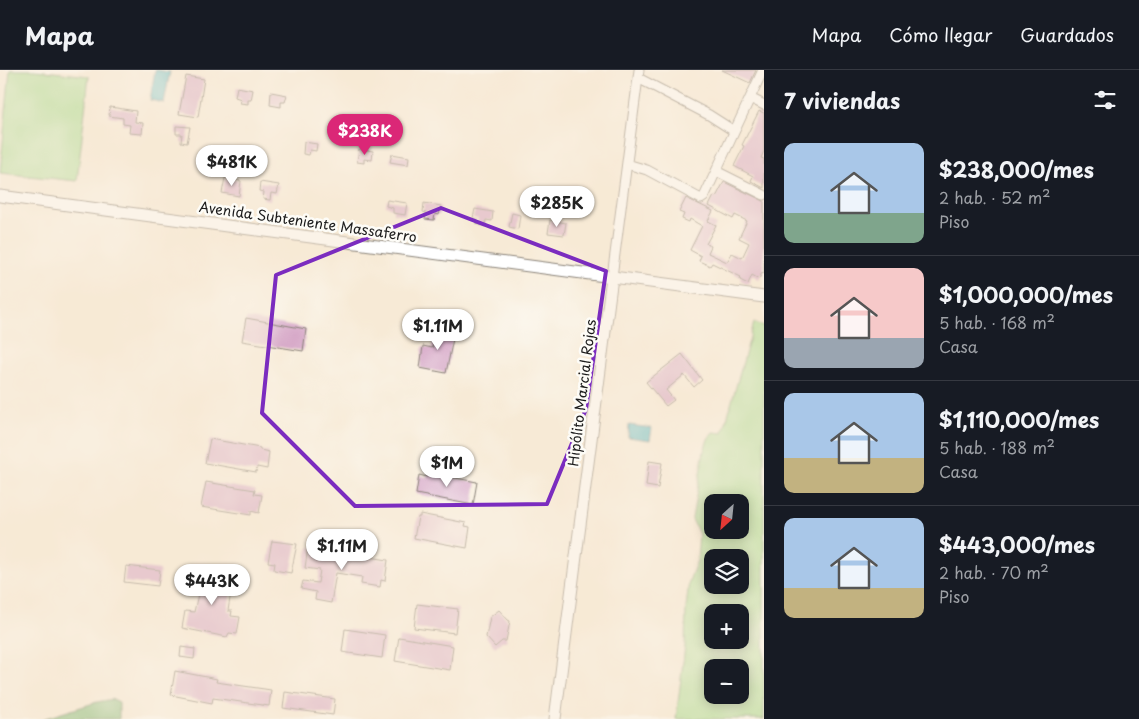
<!DOCTYPE html>
<html lang="es">
<head>
<meta charset="utf-8">
<style>
  body { margin:0; font-family:"Playpen Sans",sans-serif; background:#20242c; color:#f1f3f6; height:100vh; display:flex; flex-direction:column; font-size:19px; white-space:nowrap }
  * { box-sizing:border-box; margin:0 }
  p { font-size:16px; color:#9ea1a6 }
  .icon { flex:none; width:28px; height:28px; fill:none; stroke:currentColor; stroke-width:2; stroke-linecap:round; stroke-linejoin:round }
  .map { position:relative; flex:1; overflow:hidden }
  .drawer { display:flex; flex-direction:column; background:#171b24; width:375px }
  .drawer>* { flex:none }
  .needle { width:32px; rotate:207deg }
  .buttons { position:absolute; left:704px; top:424px; display:grid; gap:10px }
  .buttons a { display:grid; place-items:center; width:45px; height:45px; border-radius:10px; background:#171b24; box-shadow:0 2px 12px #0003; font-size:25px }
  .price { position:absolute; translate:-50% -42px; padding:0 11px; border-radius:18px; background:#fff; color:#222; font-size:16px; line-height:32px; filter:drop-shadow(0 1px 2px #0008) }
  .price::after { content:''; position:absolute; left:50%; top:30px; width:15px; height:11px; margin-left:-8px; background:inherit; clip-path:polygon(0 0,100% 0,50% 100%) }
  .price.active { background:#db2777; color:#fff }
  ul { padding:0; list-style:none }
  li { display:flex; align-items:center; gap:15px; height:125px; padding:0 20px }
  li+li { border-top:1px solid #363941 }
  li span { display:grid; place-items:center; flex:none; width:140px; height:100px; border-radius:10px; color:#555 }
  li>.icon { margin-inline-start:auto }
  span .icon { width:60px; height:60px; fill:#fffc; stroke-width:1 }
  li b { font-size:21px }
  h2 { display:flex; justify-content:space-between; align-items:center; height:60px; padding:0 20px; font-size:21px }
  header { display:flex; align-items:center; gap:30px; box-sizing:border-box; height:70px; padding:0 25px; background:#171b24; border-bottom:1px solid #363941 }
  header strong { font-size:24px }
  nav { display:flex; gap:28px; margin-inline-start:auto; font-size:18px }
  main { display:flex; flex:1; min-height:0 }
  .map>svg:first-child { display:block }
  .green { fill:#a4dc8f; stroke:#607c56; fill-rule:evenodd }
  .forest { fill:#83bc7a; stroke:#506c4b }
  .water { fill:#43b1bf; stroke:#30666e }
  .building { fill:#d4a3c5 }
  .lines { fill:none; stroke-linecap:round; stroke-linejoin:round }
  .minor-casing { stroke:#8a8379; stroke-width:11 }
  .major-casing { stroke:#8a8379; stroke-width:13 }
  .minor { stroke:#fff; stroke-width:9 }
  .major { stroke:#fff; stroke-width:11 }
  .marked { fill:none; stroke:#7b2cbf; stroke-width:4; stroke-linejoin:round }
  .labels { text-anchor:middle; stroke-width:5; stroke-linejoin:round; paint-order:stroke }
  .street-label { font-size:14px; fill:#1c1c1c; stroke:#fdfcf7 }
</style>
</head>
<body>
<header>
<strong>Mapa</strong>
<nav><a>Mapa</a><a>Cómo llegar</a><a>Guardados</a></nav>
</header>
<main>
<div class="map">
<svg width="764" height="649" viewBox="0 0 764 649">
  <rect width="100%" height="100%" fill="#fdfcf7"/>
  <filter id="ink" filterUnits="userSpaceOnUse"><feTurbulence type="fractalNoise" baseFrequency=".02" numOctaves="2"/><feDisplacementMap in="SourceGraphic" scale="10" xChannelSelector="R" yChannelSelector="G"/><feConvolveMatrix kernelMatrix="1 2 1 2 8 2 1 2 1" color-interpolation-filters="sRGB"/></filter>
  <filter id="wash" filterUnits="userSpaceOnUse"><feTurbulence type="fractalNoise" baseFrequency=".0096" numOctaves="4" result="noise"/><feDisplacementMap in="SourceGraphic" scale="20" xChannelSelector="R" yChannelSelector="G"/><feGaussianBlur stdDeviation="1.12" result="paint"/><feColorMatrix in="noise" values="0 0 0 0 0 0 0 0 0 0 0 0 0 0 0 0 0 1.4 0 .05"/><feComposite in="paint" operator="in"/></filter>
  <g filter="url(#wash)">
    <rect width="100%" height="100%" fill="#f7ead6"/>
    <path class="green" d="M10,0H34L89,6L77,111L0,103Z
      M754,253L764,256V649H676L685,576L686,538L689,511L697,491L699,464L692,449L704,381L708,369L713,362L723,363ZM740,432V460H712V432ZM712,488H740V515H712ZM712,542H740V570H712ZM712,598H740V625H712Z"/>
    <path class="forest" d="M113,629L119,632V649H42L97,632Z"/>
    <path class="water" d="M155,0L170,2L164,33L150,30Z
      M629,355L652,358L650,370L628,367Z"/>
    <g id="blocks">
      <path class="building" d="M722,0H756L750,13Z
        M186,6L204,9L198,47L179,44Z
        M237,17L253,20L251,30H248V34L240,33L241,29L235,27Z
        M271,22L287,25L285,32H281V37L270,35Z
        M110,37L136,41L135,52L143,53L142,64L129,63L130,55L123,54V48L109,46Z
        M759,41L764,43V81L761,88L764,89V118L751,111L753,106L734,96L744,76L742,75Z
        M176,56L190,57L187,73L181,72L182,64H176Z
        M304,72L317,74L316,81L310,80L309,85L303,84Z
        M359,79L373,81L372,90L364,89V93L357,92Z
        M392,84L409,87L408,95L390,92Z
        M225,108L241,111L239,126L222,123Z
        M260,112L279,115L277,124L271,123L270,130L263,129L264,122L259,121Z
        M724,112L764,131V204L762,203L759,209L752,205L748,214L740,210L741,207L712,193L710,196L699,191L701,186L690,180L702,156L690,149L689,152L682,149L684,144L679,142L686,128L713,141L708,151L716,155L706,174L711,176L708,183L727,192L732,183L742,188L749,173L739,168L747,151L735,145L733,149L709,136L714,126L716,127Z
        M387,130L407,133L405,145L393,143V138L386,136Z
        M424,133L441,136L439,145L435,144L434,150L425,149L426,143L423,142Z
        M475,139L493,142L492,151L486,150L485,156L477,154L478,149L473,148Z
        M512,143L520,145L518,159L509,157Z
        M550,150L566,153L564,165L548,163Z
        M246,248L306,259L303,281L242,271Z
        M436,256L455,259L446,303L420,298L423,276L432,278Z
        M682,284L702,310L694,317L684,305L666,320L674,330L666,336L646,312Z
        M210,369L260,378V380L269,382L267,399L257,397L256,402L205,393Z
        M649,391L662,393L658,418L646,416Z
        M428,403L477,412L473,435L416,424L419,405L427,407Z
        M206,412L255,420L254,424L262,425L259,443L251,441V445L201,437Z
        M420,444L466,453L465,456L470,457L467,478L414,468L418,447H420Z
        M272,471L297,474L291,503L274,500L275,493L268,492Z
        M308,477L388,490L385,511L381,510L380,517L361,514L362,507L336,503L331,533L315,530L316,522L301,519L303,511L318,513L320,500L305,498Z
        M126,496L160,500L158,516L124,512Z
        M194,502L233,508L228,541H232L231,546L240,547L237,564L229,563L227,567L182,558L185,541L194,542L198,524L191,523Z
        M417,534L458,539L455,563L414,558Z
        M499,540L508,550L510,551L506,571H502L495,577L486,567L490,547Z
        M345,559L385,565L382,588L342,582Z
        M399,567L453,576L450,600L395,591Z
        M181,577L195,579L194,589L180,587Z
        M175,601L217,609L216,612L271,620L269,636L213,628L212,633L171,625Z
        M285,622L335,629L333,645L283,638Z"/>
    </g>
  </g>
  <g filter="url(#ink)">
    <use href="#blocks" fill-opacity="0" stroke="#8a8379" stroke-width="1"/>
    <g class="lines">
      <defs>
        <path id="minor" d="M638,8L709,45L734,61
          M750,28L764,35
          M627,94L647,100L701,129L704,127L763,0
          M716,101L764,125
          M612,207L639,0"/>
        <path id="major" d="M0,126L764,227
          M555,649L612,207"/>
      </defs>
      <use href="#minor" class="minor-casing"/>
      <use href="#major" class="major-casing"/>
      <use href="#minor" class="minor"/>
      <use href="#major" class="major"/>
    </g>
  </g>
  <path d="M0 0H764V649H0ZM441,138L606,201L586,339L547,434L355,436L262,343L276,205Z" fill="#f7ead6" fill-opacity=".55" fill-rule="evenodd"/>
  <path class="marked" d="M441,138L606,201L586,339L547,434L355,436L262,343L276,205Z"/>
  <g class="labels">
    <g class="street-label">
      <text transform="translate(308 152) rotate(8)" y="5">Avenida Subteniente Massaferro</text>
      <text transform="translate(582 323) rotate(-83)" y="5">Hipólito Marcial Rojas</text>
    </g>
  </g>
</svg>
<div class="buttons">
<a><svg class="needle" viewBox="-14 -14 28 28"><path d="M0-13l5 13h-10z" fill="#e53935"/><path d="M0 13l5-13h-10z" fill="#9ea1a6"/></svg></a>
<a><svg class="icon" aria-label="layers" viewBox="0 0 24 24"><path d="M12 4l9 5-9 5-9-5zM3 14l9 5 9-5"/></svg></a>
<a>+</a>
<a>−</a>
</div>
<b class="price active" style="left:365px;top:86px">$238K</b>
<b class="price" style="left:232px;top:117px">$481K</b>
<b class="price" style="left:557px;top:158px">$285K</b>
<b class="price" style="left:438px;top:281px">$1.11M</b>
<b class="price" style="left:447px;top:418px">$1M</b>
<b class="price" style="left:342px;top:501px">$1.11M</b>
<b class="price" style="left:212px;top:536px">$443K</b>
</div>
<section class="drawer">
<h2>7 viviendas<svg class="icon" aria-label="filters" viewBox="0 0 24 24"><path d="M4 7h16M4 17h16"/><circle cx="9" cy="7" r="2"/><circle cx="15" cy="17" r="2"/></svg></h2>
<ul>
<li><span style="background:linear-gradient(#a9c7e8 70%,#7fa58c 0)"><svg class="icon" aria-label="home" viewBox="0 0 24 24"><path d="M3 11l9-7 9 7M6 9v11h12V9"/></svg></span><div><b>$238,000/mes</b><p>2 hab. · 52 m²</p><p>Piso</p></div></li>
<li><span style="background:linear-gradient(#f6c9c9 70%,#9aa5b1 0)"><svg class="icon" aria-label="home" viewBox="0 0 24 24"><path d="M3 11l9-7 9 7M6 9v11h12V9"/></svg></span><div><b>$1,000,000/mes</b><p>5 hab. · 168 m²</p><p>Casa</p></div></li>
<li><span style="background:linear-gradient(#a9c7e8 65%,#c2b280 0)"><svg class="icon" aria-label="home" viewBox="0 0 24 24"><path d="M3 11l9-7 9 7M6 9v11h12V9"/></svg></span><div><b>$1,110,000/mes</b><p>5 hab. · 188 m²</p><p>Casa</p></div></li>
<li><span style="background:linear-gradient(#a9c7e8 70%,#c2b280 0)"><svg class="icon" aria-label="home" viewBox="0 0 24 24"><path d="M3 11l9-7 9 7M6 9v11h12V9"/></svg></span><div><b>$443,000/mes</b><p>2 hab. · 70 m²</p><p>Piso</p></div></li>
</ul>
</section>
</main>
</body>
</html>
